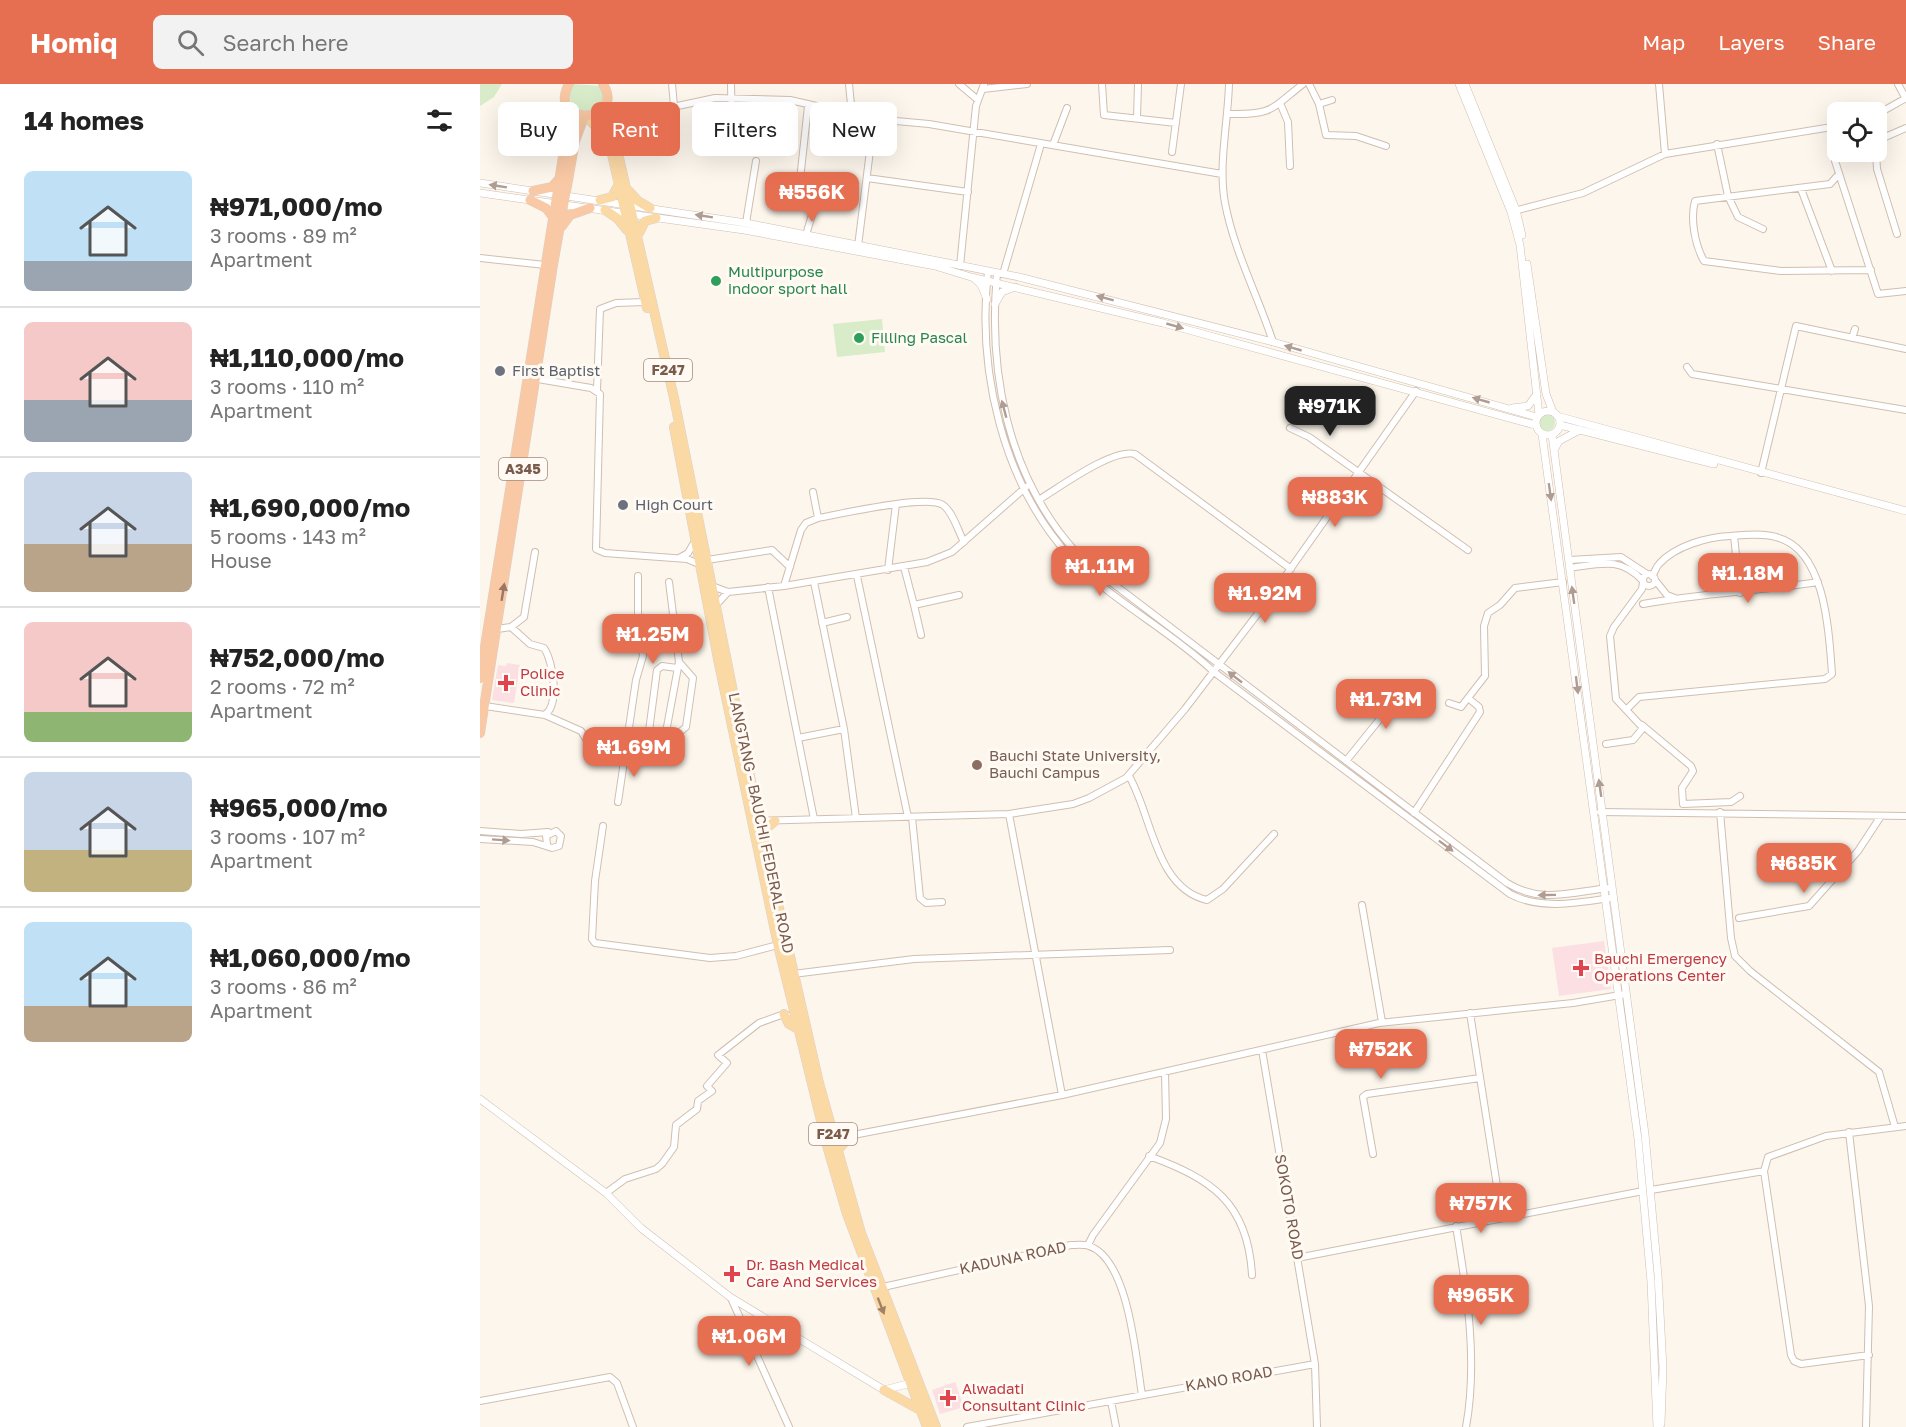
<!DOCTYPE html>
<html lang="en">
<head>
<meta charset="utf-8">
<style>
  body { margin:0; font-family:"Golos Text",sans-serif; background:#f2f2f2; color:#222; height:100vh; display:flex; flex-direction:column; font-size:22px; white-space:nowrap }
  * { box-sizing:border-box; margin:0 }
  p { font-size:20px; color:#767676 }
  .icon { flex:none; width:33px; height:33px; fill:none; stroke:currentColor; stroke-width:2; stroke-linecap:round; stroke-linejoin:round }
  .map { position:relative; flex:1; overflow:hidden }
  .panel { display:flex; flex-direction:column; background:#fff; width:480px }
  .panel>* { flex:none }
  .top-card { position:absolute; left:18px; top:18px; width:570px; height:54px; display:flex; gap:12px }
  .tools { position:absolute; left:1347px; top:18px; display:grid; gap:12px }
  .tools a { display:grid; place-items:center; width:60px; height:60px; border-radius:9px; background:#fff; box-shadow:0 6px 24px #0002; font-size:30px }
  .price { position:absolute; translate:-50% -51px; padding:0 14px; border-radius:12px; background:#e76f51; color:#fff; font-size:20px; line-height:39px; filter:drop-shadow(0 2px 3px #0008) }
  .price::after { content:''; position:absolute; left:50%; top:36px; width:18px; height:14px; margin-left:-9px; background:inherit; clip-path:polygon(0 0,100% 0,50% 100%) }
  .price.active { background:#222; color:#fff }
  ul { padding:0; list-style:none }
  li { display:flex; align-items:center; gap:18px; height:150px; padding:0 24px }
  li+li { border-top:2px solid #e0e0e0 }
  li span { display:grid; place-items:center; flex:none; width:168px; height:120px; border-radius:9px; color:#555 }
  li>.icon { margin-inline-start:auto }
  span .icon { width:72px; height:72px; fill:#fffc; stroke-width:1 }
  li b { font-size:26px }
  h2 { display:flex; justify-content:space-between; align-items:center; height:72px; padding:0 24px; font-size:26px }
  .pill { padding:0 21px; border-radius:9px; background:#fff; box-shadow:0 6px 24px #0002; font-size:21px; line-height:54px }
  .pill.active { background:#e76f51; color:#fff }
  header { display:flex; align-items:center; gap:36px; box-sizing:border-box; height:84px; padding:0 30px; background:#e76f51; color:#fff }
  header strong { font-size:28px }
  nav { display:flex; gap:33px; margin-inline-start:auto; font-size:21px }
  .search { width:420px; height:54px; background:#f2f2f2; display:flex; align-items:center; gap:15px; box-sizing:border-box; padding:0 21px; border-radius:9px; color:#767676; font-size:22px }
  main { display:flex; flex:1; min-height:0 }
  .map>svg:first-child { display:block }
  .medical { fill:#fbdfe3 }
  .green { fill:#d8ecc9 }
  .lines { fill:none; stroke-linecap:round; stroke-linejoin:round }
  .minor-casing { stroke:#d1beb0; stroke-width:8 }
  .tertiary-casing { stroke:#d1beb0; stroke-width:8 }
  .primary-casing { stroke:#dad1cd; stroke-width:10 }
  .trunk-casing { stroke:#dad1cd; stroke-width:10 }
  .minor { stroke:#fff; stroke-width:6 }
  .tertiary { stroke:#fff; stroke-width:7 }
  .primary { stroke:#fbd9a5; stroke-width:9 }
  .trunk { stroke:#f9c8a4; stroke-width:9 }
  .oneway { fill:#af9d94 }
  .oneway2 { fill:#9a7763 }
  .oneway3 { fill:#a18267 }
  .leisure-dot { fill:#2e9e5b; stroke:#fffaf3; stroke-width:2 }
  .worship-dot { fill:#6b7280; stroke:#fffaf3; stroke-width:2 }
  .health-dot { fill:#e0444e; stroke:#fffaf3; stroke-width:2 }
  .education-dot { fill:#8d6e63; stroke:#fffaf3; stroke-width:2 }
  .labels { text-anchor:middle; stroke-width:6; stroke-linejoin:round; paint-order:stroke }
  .shield { fill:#fffaf3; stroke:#a28b7f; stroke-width:1.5 }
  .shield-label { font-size:14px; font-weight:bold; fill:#7a5c4d }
  .leisure-label { font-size:15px; fill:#27864d; stroke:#fffaf3; text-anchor:start }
  .worship-label { font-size:15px; fill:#5b616d; stroke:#fffaf3; text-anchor:start }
  .health-label { font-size:15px; fill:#be3a42; stroke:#fffaf3; text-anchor:start }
  .education-label { font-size:15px; fill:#785e54; stroke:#fffaf3; text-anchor:start }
  .street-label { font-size:15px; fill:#7a5c4d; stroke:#fffaf3 }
</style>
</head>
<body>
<header>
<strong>Homiq</strong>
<div class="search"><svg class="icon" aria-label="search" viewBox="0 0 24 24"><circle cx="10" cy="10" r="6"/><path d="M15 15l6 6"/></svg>Search here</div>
<nav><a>Map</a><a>Layers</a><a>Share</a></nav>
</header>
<main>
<section class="panel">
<h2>14 homes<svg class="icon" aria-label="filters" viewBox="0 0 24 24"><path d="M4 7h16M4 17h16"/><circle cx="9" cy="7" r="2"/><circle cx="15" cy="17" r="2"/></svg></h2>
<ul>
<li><span style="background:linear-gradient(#bfe0f5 75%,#9aa5b1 0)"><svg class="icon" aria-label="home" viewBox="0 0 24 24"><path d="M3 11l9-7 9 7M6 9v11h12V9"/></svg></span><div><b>₦971,000/mo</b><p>3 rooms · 89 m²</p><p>Apartment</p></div></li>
<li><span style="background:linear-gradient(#f6c9c9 65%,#9aa5b1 0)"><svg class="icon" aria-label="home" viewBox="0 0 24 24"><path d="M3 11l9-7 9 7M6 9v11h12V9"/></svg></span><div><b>₦1,110,000/mo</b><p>3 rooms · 110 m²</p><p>Apartment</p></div></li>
<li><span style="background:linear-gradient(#c9d6e8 60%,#b9a48a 0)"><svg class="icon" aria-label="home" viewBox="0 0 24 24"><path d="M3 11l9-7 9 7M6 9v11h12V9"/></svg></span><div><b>₦1,690,000/mo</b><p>5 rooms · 143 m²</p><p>House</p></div></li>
<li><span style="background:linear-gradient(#f6c9c9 75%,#8fb573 0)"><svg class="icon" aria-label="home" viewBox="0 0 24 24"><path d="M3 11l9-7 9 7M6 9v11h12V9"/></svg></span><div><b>₦752,000/mo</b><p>2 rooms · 72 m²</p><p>Apartment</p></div></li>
<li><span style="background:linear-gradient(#c9d6e8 65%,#c2b280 0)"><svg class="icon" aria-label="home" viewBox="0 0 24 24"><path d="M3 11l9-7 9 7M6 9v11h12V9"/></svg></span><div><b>₦965,000/mo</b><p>3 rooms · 107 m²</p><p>Apartment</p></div></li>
<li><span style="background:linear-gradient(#bfe0f5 70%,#b9a48a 0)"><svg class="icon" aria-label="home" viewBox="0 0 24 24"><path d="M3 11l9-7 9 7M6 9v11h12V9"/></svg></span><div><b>₦1,060,000/mo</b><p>3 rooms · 86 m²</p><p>Apartment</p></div></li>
</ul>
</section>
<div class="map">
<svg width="1426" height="1343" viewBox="0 0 1426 1343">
  <rect width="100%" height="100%" fill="#fdf6ec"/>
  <path class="medical" d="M27,579L40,581L34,619L12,616L18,581L26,582Z
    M1124,857L1131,905L1079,912L1072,864Z
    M475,1298L484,1323L460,1330L452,1306Z"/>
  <path class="green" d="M0,0H22L14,13L0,22Z
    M93,0L121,2L124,14L115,28L93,25L88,8Z
    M402,235L405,268L357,273L353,240Z
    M1059 339a8 8 0 1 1 16 0a8 8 0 1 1-16 0Z"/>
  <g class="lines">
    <defs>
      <path id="minor" d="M192,0L194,22
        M251,0L252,52
        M369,0L372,31
        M479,0L498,16
        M622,0L624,31L696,39
        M749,0C748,39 738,81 745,119C754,167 778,212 793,258
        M829,0L839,20L846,51L876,52L906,62
        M1179,0L1185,70
        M1418,0L1426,15
        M503,5L547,0
        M800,19L808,38L810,82
        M839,20L852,16
        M748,30C792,31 790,26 823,0
        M1396,31L1426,14
        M657,33L658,0
        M132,36L235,14L310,16L394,35L449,40L742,90
        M1396,57L1426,44
        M283,59V16
        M1237,60L1248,112L1258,133L1283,145
        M573,61L587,24
        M692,68L701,0
        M1361,68L1355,77L1398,210L1426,207
        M1396,68L1397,85L1417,150
        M1359,90L1350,100L1215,117C1210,135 1215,161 1224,177L1301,187L1391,186
        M387,94L488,108
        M319,105L328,22
        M1321,105L1352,187
        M1034,127L1103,109L1185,70L1358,42
        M266,139L276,77
        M326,151L337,114
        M378,162L394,35
        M0,174L65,181
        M480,182L496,22L504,0
        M508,187C497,286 522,399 591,474C633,518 690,546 734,588L1030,810C1060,826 1097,819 1130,814
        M517,189C508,287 527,391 595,467C609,482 627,495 644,508L1027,799C1061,820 1091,808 1129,804
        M523,190L561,60
        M1372,254L1375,245
        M1207,283L1212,290L1426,326
        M52,294L111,304L120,310L116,465L125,469L207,475L219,480
        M117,306L120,225L136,219L166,218
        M810,344L829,353L988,466
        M1281,389L1316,242L1426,265
        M333,408L338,434
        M560,415C580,403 633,364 655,370L811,485
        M1254,452L1260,509
        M199,474L208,469L215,457
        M227,476L292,466L310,483
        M1089,476L1141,473L1167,490
        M424,483L434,521L479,511
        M1090,484C1120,480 1140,472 1163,497
        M408,486L416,420
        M1163 496a6 6 0 1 1 12 0a6 6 0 1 1-12 0Z
        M377,492L428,733
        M1175,496L1187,511L1195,514
        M334,498L364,645L376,734
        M232,502L248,508L304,502L447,478L472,468L546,403
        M304,502L321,446L326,439L338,434C360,430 447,410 463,421C473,428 478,447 484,458
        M288,503L334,735
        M1163,520C1221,509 1280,507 1338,498
        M236,521L248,508
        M434,521L441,551
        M342,539L367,533
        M31,543L50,560L64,564C73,577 80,620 65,631
        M17,545L31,543L44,533L55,468
        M969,619L981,623L1005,592L1004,542L1008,529L1020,521L1035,504L1083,498
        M5,622L65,631L101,647L108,658L195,676
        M1146,626L1159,613L1345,595L1352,590C1349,549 1346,465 1296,453C1282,449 1265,451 1250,452C1227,453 1195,462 1179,480C1176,483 1175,488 1172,492
        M1162,641L1211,682L1213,687L1202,704L1203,720L1251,718L1260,712
        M169,647L200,648L206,643L213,594L199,578
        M186,648L199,578L189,498
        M318,654L364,645
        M1126,660L1153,656L1163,644L1136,615L1130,552L1134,543L1162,505L1163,498
        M166,670L177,586L182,582L197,584
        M866,677L928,600
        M649,692C672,731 675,804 727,816L743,805L794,750
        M138,718L156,596L163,572L158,531V492
        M1120,728L1426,732
        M1240,728L1251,854L1255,872L1270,887L1399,988L1415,1043
        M934,729L1000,628L999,623L988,614
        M529,730L582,1011
        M432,733L440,814L446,819L462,818
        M277,737L529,730L593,720L609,714L646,694L705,625L792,511L936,307
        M123,742L115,797L112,855L115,859L230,874L256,872L298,861
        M0,747L41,750L68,748
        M0,755L53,758L72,764L79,762L81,752L76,747L66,752L67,760
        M882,821L902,938
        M1259,834L1329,822L1378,767L1401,732
        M313,890L434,875L690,866
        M990,929L1022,1134
        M782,966L835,1280L837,1343
        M1369,1048L1389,1222L1386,1343
        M368,1052L582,1011L899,939L1093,919L1146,910
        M893,1070L883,1013L887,1010L1000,994
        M669,1072C732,1095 768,1119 772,1191
        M1171,1106L1284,1087
        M126,1109L145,1095L176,1085L182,1080L194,1063L196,1041L217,1025L218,1017L232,1007L227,1002L247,979L238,971L279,939L304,930L307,931
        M976,1142C987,1208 998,1277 986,1343
        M608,1161L613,1151L680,1059L686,1035L685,988
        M817,1174L1163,1107
        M403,1203L591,1161C596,1161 604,1160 609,1162C649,1175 656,1275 662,1311
        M251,1214L309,1343
        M1389,1271L1321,1280L1314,1277L1311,1271L1284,1087L1288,1073L1346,1052L1426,1042
        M0,1317L130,1293L137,1299L153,1343
        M631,1317L636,1343
        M487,1343L835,1280"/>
      <path id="tertiary" d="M979,0L1031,128L1040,161L1059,331
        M985,0L1036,126L1042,151
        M0,99L266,139L539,193L793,258L1057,333
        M0,109L264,146L455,182L491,193L683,239L1055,341
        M1047,180L1066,310L1073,328
        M494,194L501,201L507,215
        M515,220L522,208L535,203
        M1032,324L1048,322L1057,310
        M1056 339a12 12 0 1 1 24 0a12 12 0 1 1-24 0Z
        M1077,332L1426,427
        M1080,341L1234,380
        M1062,350L1158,1055L1171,1198L1177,1343
        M1072,351L1165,1050L1178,1191L1183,1284L1181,1340
        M1074,366L1079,357L1100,346
        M0,1015L126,1109L161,1144L250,1213L404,1306L435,1298"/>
      <path id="primary" d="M126,17L194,314L279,737L339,999L381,1149L456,1343
        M107,33L129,57L167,224
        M149,107L158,117L170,124
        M120,116L132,113L138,102
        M125,126L138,135L147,146
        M159,149L165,137L176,134
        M194,343L238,575L298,861L348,1065L367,1130L447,1343
        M282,748L295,737
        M304,930L309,940L318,945
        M357,1067L371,1051
        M404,1306L440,1326"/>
      <path id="trunk" d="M89,0C66,43 147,41 123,0
        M53,107L72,103L79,95
        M50,116L66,124L73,133
        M82,142L90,131L110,124
        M0,594L87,47V21
        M0,649L73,181L95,57L104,33"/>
    </defs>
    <use href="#minor" class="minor-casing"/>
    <use href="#tertiary" class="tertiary-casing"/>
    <use href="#primary" class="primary-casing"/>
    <use href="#trunk" class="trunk-casing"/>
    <use href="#minor" class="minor"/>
    <use href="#tertiary" class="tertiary"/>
    <use href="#primary" class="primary"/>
    <use href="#trunk" class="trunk"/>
  </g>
  <defs><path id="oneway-solid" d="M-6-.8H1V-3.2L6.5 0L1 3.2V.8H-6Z" transform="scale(1.5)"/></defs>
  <g class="oneway">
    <use href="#oneway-solid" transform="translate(18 102) rotate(-171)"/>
    <use href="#oneway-solid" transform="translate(224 132) rotate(-171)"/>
    <use href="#oneway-solid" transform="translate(625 214) rotate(-165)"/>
    <use href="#oneway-solid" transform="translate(695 242) rotate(16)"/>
    <use href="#oneway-solid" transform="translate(813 264) rotate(-164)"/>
    <use href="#oneway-solid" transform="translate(1001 316) rotate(-164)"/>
    <use href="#oneway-solid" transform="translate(524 325) rotate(-105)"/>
    <use href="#oneway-solid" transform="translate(1070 408) rotate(82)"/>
    <use href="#oneway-solid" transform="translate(1093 511) rotate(-98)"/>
    <use href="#oneway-solid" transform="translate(755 593) rotate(-142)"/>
    <use href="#oneway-solid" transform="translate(1097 601) rotate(83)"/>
    <use href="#oneway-solid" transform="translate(1120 704) rotate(-98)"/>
    <use href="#oneway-solid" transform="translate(21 756) rotate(4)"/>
    <use href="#oneway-solid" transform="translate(966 762) rotate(37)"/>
    <use href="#oneway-solid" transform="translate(1067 811) rotate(179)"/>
  </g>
  <use class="oneway2" href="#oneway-solid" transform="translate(23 508) rotate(-81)"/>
  <use class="oneway3" href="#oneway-solid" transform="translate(401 1222) rotate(69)"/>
  <g class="leisure-dot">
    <circle cx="236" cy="197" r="6"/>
    <circle cx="379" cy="254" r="6"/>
  </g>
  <g class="worship-dot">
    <circle cx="20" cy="287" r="6"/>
    <circle cx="143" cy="421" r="6"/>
  </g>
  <g class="health-dot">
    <path d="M23 590h6v6h6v6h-6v6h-6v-6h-6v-6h6z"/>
    <path d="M1098 875h6v6h6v6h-6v6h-6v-6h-6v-6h6z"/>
    <path d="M249 1181h6v6h6v6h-6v6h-6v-6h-6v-6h6z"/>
    <path d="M465 1305h6v6h6v6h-6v6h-6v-6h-6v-6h6z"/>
  </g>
  <circle class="education-dot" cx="497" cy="681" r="6"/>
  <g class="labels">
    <g class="shield">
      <rect x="164" y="275" width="48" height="22" rx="4.5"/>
      <rect x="19" y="374" width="48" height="22" rx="4.5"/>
      <rect x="329" y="1039" width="48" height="22" rx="4.5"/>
    </g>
    <g class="shield-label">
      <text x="188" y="291">F247</text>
      <text x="43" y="390">A345</text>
      <text x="353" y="1055">F247</text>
    </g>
    <g class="leisure-label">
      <text x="248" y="193">Multipurpose<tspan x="248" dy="17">indoor sport hall</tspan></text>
      <text x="391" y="259">Filling Pascal</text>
    </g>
    <g class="worship-label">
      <text x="32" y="292">First Baptist</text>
      <text x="155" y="426">High Court</text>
    </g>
    <g class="health-label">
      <text x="40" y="595">Police<tspan x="40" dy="17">Clinic</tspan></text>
      <text x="1114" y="880">Bauchi Emergency<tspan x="1114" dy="17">Operations Center</tspan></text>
      <text x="266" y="1186">Dr. Bash Medical<tspan x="266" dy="17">Care And Services</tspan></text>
      <text x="482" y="1310">Alwadati<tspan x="482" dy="17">Consultant Clinic</tspan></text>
    </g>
    <g class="education-label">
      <text x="509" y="677">Bauchi State University,<tspan x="509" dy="17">Bauchi Campus</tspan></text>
    </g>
    <g class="street-label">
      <text transform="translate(281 739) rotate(78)" y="5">LANGTANG - BAUCHI FEDERAL ROAD</text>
      <text transform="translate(809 1123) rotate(80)" y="5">SOKOTO ROAD</text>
      <text transform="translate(533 1174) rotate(-12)" y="5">KADUNA ROAD</text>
      <text transform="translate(749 1295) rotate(-10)" y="5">KANO ROAD</text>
    </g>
  </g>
</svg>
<div class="tools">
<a><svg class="icon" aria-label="locate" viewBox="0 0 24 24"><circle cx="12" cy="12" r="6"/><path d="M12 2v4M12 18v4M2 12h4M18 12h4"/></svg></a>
</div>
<b class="price" style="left:332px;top:139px">₦556K</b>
<b class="price active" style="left:850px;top:353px">₦971K</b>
<b class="price" style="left:855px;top:444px">₦883K</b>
<b class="price" style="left:620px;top:513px">₦1.11M</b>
<b class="price" style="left:1268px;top:520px">₦1.18M</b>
<b class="price" style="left:785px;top:540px">₦1.92M</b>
<b class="price" style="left:173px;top:581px">₦1.25M</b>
<b class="price" style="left:906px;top:646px">₦1.73M</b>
<b class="price" style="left:154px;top:694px">₦1.69M</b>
<b class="price" style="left:1324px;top:810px">₦685K</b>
<b class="price" style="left:901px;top:996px">₦752K</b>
<b class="price" style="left:1001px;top:1150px">₦757K</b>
<b class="price" style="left:1001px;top:1242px">₦965K</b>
<b class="price" style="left:269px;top:1283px">₦1.06M</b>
<div class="top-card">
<a class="pill">Buy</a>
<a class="pill active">Rent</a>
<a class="pill">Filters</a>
<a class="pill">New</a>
</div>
</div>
</main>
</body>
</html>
